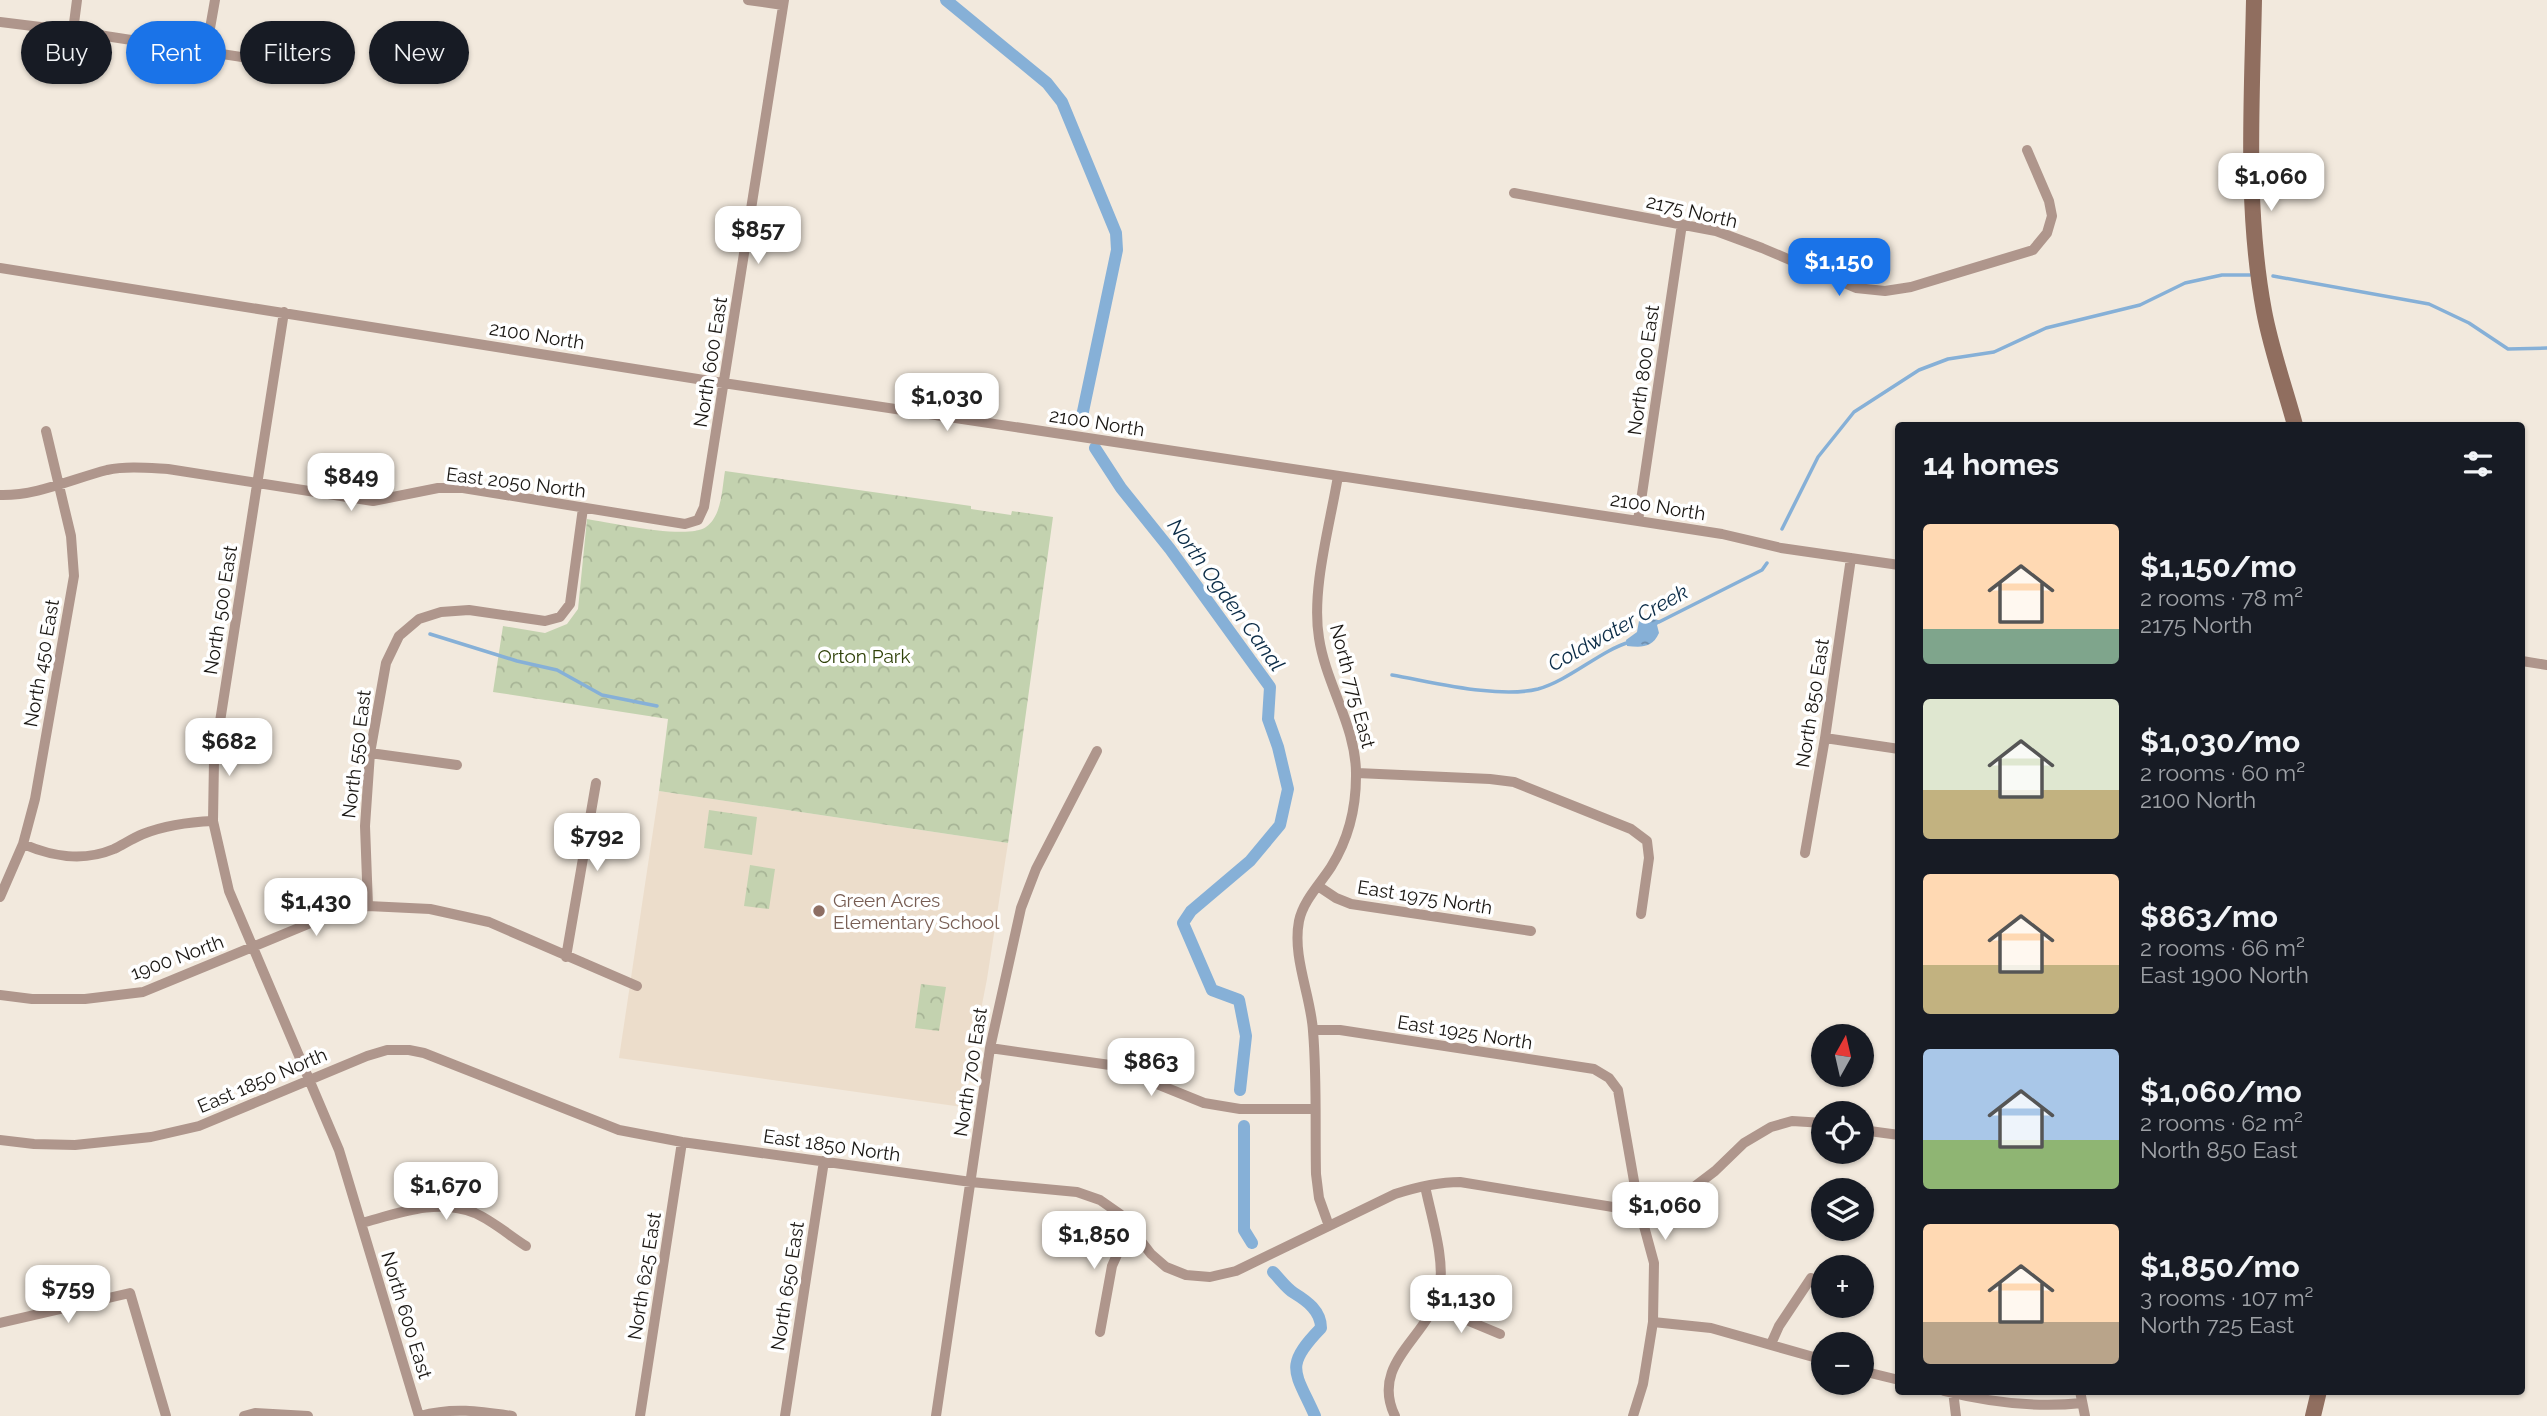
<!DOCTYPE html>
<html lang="en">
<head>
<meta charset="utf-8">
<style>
  body { margin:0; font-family:Raleway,sans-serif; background:#20242c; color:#f1f3f6; height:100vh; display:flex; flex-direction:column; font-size:26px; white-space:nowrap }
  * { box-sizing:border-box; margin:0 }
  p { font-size:23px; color:#9ea1a6 }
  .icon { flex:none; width:38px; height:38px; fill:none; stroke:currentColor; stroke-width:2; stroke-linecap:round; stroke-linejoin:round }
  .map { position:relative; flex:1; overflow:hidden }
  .side { position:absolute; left:1895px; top:422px; width:630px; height:973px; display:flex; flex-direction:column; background:#171b24; border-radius:7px; box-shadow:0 2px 5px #0004 }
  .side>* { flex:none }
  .banner { position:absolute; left:21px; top:21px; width:665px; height:63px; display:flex; gap:14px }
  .needle { width:46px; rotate:8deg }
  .controls { position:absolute; left:1811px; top:1024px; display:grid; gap:14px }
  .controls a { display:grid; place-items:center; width:63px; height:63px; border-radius:50%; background:#171b24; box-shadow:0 2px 5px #0004; font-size:35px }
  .price { position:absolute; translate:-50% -60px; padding:0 16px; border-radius:14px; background:#fff; color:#222; font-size:23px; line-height:46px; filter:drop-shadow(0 2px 4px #0008) }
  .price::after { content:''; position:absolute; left:50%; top:42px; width:21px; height:16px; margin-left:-10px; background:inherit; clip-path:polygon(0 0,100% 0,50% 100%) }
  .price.on { background:#1a73e8; color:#fff }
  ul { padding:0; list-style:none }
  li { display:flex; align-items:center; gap:21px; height:175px; padding:0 28px }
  li span { display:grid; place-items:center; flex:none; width:196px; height:140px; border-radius:7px; color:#555 }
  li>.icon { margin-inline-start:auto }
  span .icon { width:84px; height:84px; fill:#fffc; stroke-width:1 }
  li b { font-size:30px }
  h2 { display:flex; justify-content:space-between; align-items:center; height:84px; padding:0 28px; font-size:30px }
  .chip { padding:0 24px; border-radius:32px; background:#171b24; box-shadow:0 2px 5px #0004; font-size:24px; line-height:63px }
  .chip.on { background:#1a73e8; color:#fff }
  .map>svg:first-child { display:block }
  .built { fill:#ecddcb }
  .park { fill:url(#park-crowns) }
  .water { fill:url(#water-ripples) }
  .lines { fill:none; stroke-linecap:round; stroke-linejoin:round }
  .stream { stroke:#86b0d7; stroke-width:3.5 }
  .canal { stroke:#86b0d7; stroke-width:12 }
  .street { stroke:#af968c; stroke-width:10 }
  .secondary { stroke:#906e5f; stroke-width:16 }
  .education-dot { fill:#8d6e63; stroke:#fff; stroke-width:2.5 }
  .labels { text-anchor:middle; stroke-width:7; stroke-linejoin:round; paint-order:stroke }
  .street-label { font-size:19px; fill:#1a1713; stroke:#fff }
  .park-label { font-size:19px; fill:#2f4108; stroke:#fff }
  .education-label { font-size:19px; fill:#785e54; stroke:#fff; text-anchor:start }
  .water-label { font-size:21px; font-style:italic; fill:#0b2c47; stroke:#fff }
</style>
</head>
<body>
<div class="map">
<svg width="2547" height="1416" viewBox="0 0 2547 1416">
  <defs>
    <pattern id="park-crowns" width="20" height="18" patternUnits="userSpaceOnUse" patternTransform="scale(1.75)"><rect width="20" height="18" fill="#c3d2af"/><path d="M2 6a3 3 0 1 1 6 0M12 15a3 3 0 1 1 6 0" fill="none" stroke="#a7b496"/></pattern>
    <pattern id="water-ripples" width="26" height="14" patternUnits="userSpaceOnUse" patternTransform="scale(1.75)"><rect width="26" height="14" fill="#86b0d7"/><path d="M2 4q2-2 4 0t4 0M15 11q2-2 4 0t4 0" fill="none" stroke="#6d8ead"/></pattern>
  </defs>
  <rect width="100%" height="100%" fill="#f2e9dd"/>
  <path class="built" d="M659,791L1008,843L987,979L962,1107L619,1058Z"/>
  <path class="park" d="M725,471L971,506V509L1011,515L1012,511L1053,517L1008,843L659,791L668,719L493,692L503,626L545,633L567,624L578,609L587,519C612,523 688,540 706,527C722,516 722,488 725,471Z
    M709,810L757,817L752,855L704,848Z
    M750,865L775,869L769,909L744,906Z
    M921,984L946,987L939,1031L915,1028Z"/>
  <path class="water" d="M1650,618L1662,621L1657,625L1659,633C1652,649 1640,647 1627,646L1626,640L1637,632L1639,621Z"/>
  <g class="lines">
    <path class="stream" d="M2273,276L2429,304L2469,323L2508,349L2547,348
      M1782,529L1818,457L1854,412L1919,370L1948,359L1994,352L2046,328L2140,305L2185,283L2222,275H2250
      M1659,622L1762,570L1767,563
      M430,634L517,661L557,670L602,695L657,706
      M1392,675C1433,682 1498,699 1538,689C1570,680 1601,650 1630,642"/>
    <path class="canal" d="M946,0L1047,83L1062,102L1116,233L1117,250L1081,421
      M1095,448L1121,488L1170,549L1270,687L1268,719L1278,747L1288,789L1280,825L1250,861L1191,911L1183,923L1212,990L1239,1000L1246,1036L1240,1090
      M1244,1126V1230L1252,1243
      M1273,1272C1280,1279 1286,1288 1294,1293C1307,1301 1321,1311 1321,1328C1283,1367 1295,1371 1315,1416"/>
    <path class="street" d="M748,0L783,5
      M0,22L73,31L306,67
      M73,31L77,0
      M206,51L215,0
      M1514,193L1716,231L1762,248L1856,288L1885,291L1911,287L2033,250L2047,233L2052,216L2049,201L2027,150
      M0,268L710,381L1638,521L1722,534L1781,548L1899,565
      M284,312L214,760L213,821L229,891L339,1150L419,1416
      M0,495C36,496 72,479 107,470C127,466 148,468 168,469L373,501L438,488H463L685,524L698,520L704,507L784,0
      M1638,521L1682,224
      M2522,661L2547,665
      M1825,738L1899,749
      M370,753L457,765
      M1357,773L1490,779L1514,782L1631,829L1647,841L1649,858L1641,914
      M23,844C53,857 83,862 114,849C124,844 133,838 143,834C166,825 189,822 213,821
      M1805,853L1825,738L1851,558
      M1318,886L1336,898L1351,904L1531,931
      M0,897L23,844L35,799L74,576L71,536L46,431
      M368,906L365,826L370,753L386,663L399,636L419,619L441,612L469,610L545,621L560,617L570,604L583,508
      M566,957L596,783
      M0,995L32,999H85L143,992L330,915L368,906L430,909L489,922L637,986
      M1313,1030H1340L1594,1069L1609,1078L1618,1090L1638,1204L1654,1263L1653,1322L1643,1384L1633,1416
      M990,1048L1110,1065L1204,1103L1240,1109H1314
      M1862,1130L1899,1135
      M0,1140L34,1144L75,1145L151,1137L199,1126L367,1056L387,1050H409L424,1053L619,1130L682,1142L971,1182L1077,1192L1100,1200L1120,1214L1151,1254L1166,1267L1186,1275L1210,1277L1236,1271L1395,1194C1417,1187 1437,1182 1460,1182L1619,1208L1690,1190L1715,1171L1744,1143L1771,1127L1792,1121L1824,1123
      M362,1223C399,1213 437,1198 475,1213C493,1221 510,1236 526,1246
      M1329,1226L1319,1198L1316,1174C1315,1127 1317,1078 1313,1031C1311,996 1292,957 1299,921C1303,901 1320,884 1331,867C1348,840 1356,808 1356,776C1357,728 1326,685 1319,638C1311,590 1330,525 1338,476
      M1435,1307L1500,1334
      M1653,1322L1711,1328L1824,1360
      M0,1323L130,1293L166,1416
      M1100,1332L1112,1266L1120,1248L1135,1235
      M1771,1344L1779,1326L1811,1278
      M1862,1371L1899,1380
      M1944,1391C1988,1402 2037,1408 2082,1403
      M1953,1391L1956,1416
      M2080,1391L2085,1416
      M244,1416L255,1413L308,1416
      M420,1416C452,1407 479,1411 512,1416
      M640,1416L682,1142
      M785,1416L824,1161
      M936,1416L990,1048L1021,908L1036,869L1097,751
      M1395,1416C1369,1362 1430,1337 1439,1291C1446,1261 1431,1216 1425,1186"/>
    <path class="secondary" d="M2254,0C2252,103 2245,209 2264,311C2271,349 2285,388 2295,425
      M2313,1416L2319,1391"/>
  </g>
  <circle class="education-dot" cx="819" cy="911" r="7"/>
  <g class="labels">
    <g class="street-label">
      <text transform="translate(1692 211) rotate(13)" y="7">2175 North</text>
      <text transform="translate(537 335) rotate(9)" y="7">2100 North</text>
      <text transform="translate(710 362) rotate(-81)" y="7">North 600 East</text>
      <text transform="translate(1643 370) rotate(-82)" y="7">North 800 East</text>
      <text transform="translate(1097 422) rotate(9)" y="7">2100 North</text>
      <text transform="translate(516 482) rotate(7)" y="7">East 2050 North</text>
      <text transform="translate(1658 506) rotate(9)" y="7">2100 North</text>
      <text transform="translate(220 610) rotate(-81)" y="7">North 500 East</text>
      <text transform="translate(41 663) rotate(-80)" y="7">North 450 East</text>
      <text transform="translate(1353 686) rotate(75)" y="7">North 775 East</text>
      <text transform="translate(1812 703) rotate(-81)" y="7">North 850 East</text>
      <text transform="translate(356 754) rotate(-83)" y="7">North 550 East</text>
      <text transform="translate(1425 897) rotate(9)" y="7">East 1975 North</text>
      <text transform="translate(177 957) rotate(-20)" y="7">1900 North</text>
      <text transform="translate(1465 1032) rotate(9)" y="7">East 1925 North</text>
      <text transform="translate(970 1072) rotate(-81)" y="7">North 700 East</text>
      <text transform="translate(262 1080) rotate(-23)" y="7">East 1850 North</text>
      <text transform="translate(832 1145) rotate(8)" y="7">East 1850 North</text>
      <text transform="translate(644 1276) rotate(-81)" y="7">North 625 East</text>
      <text transform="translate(787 1286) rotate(-81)" y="7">North 650 East</text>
      <text transform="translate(407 1315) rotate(73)" y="7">North 600 East</text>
    </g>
    <g class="park-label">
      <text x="864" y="663">Orton Park</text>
    </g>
    <g class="education-label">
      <text x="833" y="907">Green Acres<tspan x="833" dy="22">Elementary School</tspan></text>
    </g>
    <g class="water-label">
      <text transform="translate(1226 595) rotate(54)" y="7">North Ogden Canal</text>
      <text transform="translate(1618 628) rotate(-29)" y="7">Coldwater Creek</text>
    </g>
  </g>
</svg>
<div class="controls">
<a><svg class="needle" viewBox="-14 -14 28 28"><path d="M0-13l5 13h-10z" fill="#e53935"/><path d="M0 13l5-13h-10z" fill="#9ea1a6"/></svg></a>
<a><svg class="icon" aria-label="locate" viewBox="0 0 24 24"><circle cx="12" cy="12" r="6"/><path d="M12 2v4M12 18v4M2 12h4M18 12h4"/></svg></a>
<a><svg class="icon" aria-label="layers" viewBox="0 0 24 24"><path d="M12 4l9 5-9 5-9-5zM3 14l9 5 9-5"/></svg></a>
<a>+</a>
<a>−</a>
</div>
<b class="price" style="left:2271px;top:213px">$1,060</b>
<b class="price" style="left:758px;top:266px">$857</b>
<b class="price on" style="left:1839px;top:298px">$1,150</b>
<b class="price" style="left:947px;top:433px">$1,030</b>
<b class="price" style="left:351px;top:513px">$849</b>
<b class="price" style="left:229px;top:778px">$682</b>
<b class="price" style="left:597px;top:873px">$792</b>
<b class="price" style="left:316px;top:938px">$1,430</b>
<b class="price" style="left:1151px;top:1098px">$863</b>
<b class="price" style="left:446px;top:1222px">$1,670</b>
<b class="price" style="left:1665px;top:1242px">$1,060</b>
<b class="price" style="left:1094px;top:1271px">$1,850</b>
<b class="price" style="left:68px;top:1325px">$759</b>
<b class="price" style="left:1461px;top:1335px">$1,130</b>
<div class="banner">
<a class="chip">Buy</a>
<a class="chip on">Rent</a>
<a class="chip">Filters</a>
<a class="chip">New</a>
</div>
<section class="side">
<h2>14 homes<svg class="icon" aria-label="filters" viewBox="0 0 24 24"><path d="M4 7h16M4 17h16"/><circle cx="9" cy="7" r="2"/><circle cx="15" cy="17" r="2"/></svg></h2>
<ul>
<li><span style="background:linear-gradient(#ffd9b3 75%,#7fa58c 0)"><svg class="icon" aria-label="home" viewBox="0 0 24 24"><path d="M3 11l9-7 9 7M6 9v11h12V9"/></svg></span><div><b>$1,150/mo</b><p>2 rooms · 78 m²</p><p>2175 North</p></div></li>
<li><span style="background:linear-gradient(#dfe7d0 65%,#c2b280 0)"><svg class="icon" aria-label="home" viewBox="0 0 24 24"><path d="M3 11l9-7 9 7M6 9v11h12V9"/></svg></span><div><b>$1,030/mo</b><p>2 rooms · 60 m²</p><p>2100 North</p></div></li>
<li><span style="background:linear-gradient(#ffd9b3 65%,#c2b280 0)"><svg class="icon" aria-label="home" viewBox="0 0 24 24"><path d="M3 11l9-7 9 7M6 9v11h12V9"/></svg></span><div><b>$863/mo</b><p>2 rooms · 66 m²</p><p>East 1900 North</p></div></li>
<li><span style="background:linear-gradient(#a9c7e8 65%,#8fb573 0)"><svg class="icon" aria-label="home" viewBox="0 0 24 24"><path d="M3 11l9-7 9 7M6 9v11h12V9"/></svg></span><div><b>$1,060/mo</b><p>2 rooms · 62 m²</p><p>North 850 East</p></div></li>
<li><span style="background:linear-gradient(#ffd9b3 70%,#b9a48a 0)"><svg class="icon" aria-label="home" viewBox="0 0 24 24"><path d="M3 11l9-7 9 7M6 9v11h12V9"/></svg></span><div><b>$1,850/mo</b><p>3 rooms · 107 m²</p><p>North 725 East</p></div></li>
</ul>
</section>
</div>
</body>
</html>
